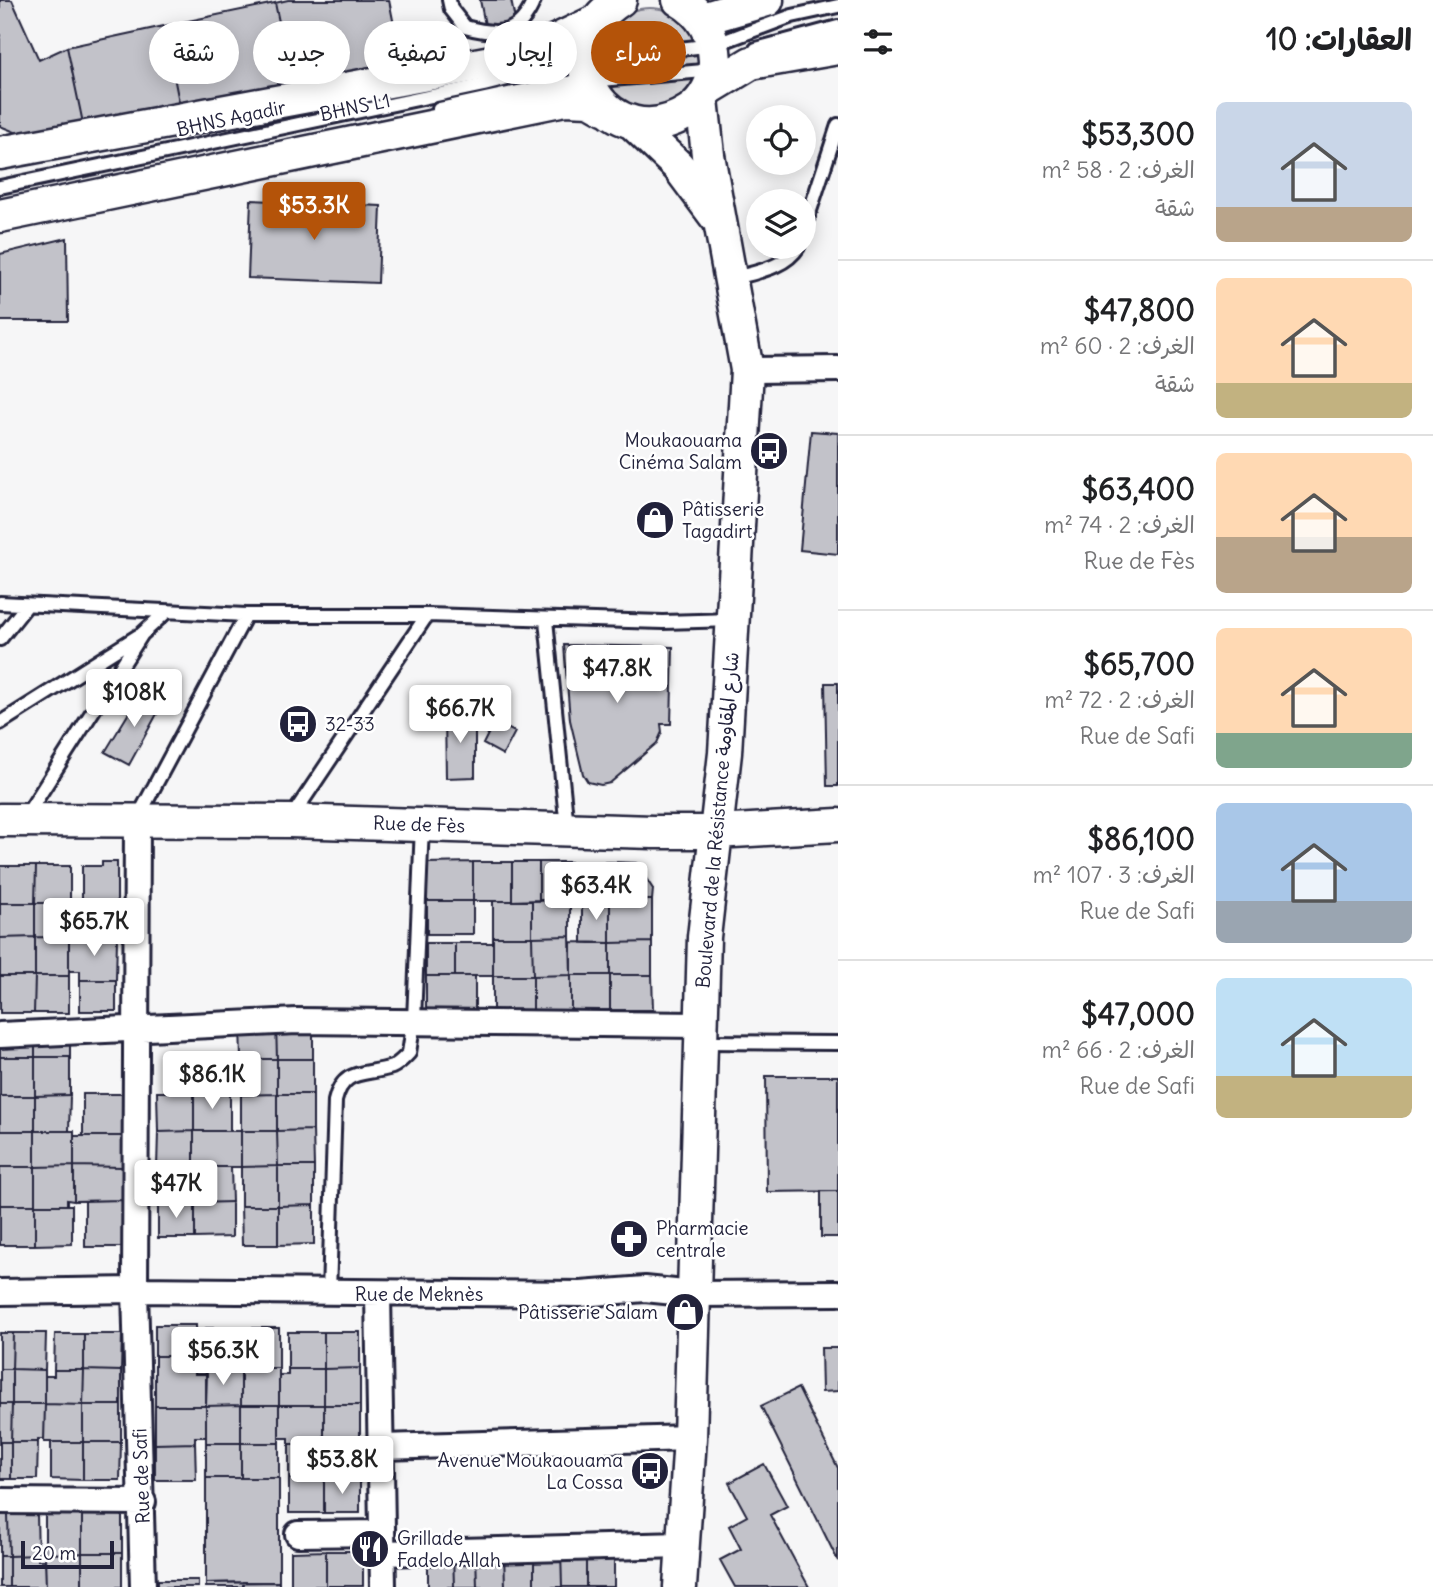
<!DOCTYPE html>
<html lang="ar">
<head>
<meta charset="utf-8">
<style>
  body { margin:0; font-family:Delius,"Playpen Sans Arabic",sans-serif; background:#f6f6f6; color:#202124; direction:rtl; height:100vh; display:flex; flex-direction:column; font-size:26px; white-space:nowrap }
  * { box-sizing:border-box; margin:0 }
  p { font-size:23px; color:#757577 }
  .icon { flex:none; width:38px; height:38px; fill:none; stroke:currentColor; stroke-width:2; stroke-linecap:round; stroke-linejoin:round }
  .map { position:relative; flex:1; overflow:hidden; direction:ltr }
  .details { display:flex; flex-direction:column; background:#fff; width:595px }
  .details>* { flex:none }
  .top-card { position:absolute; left:21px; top:21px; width:665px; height:63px; direction:rtl; display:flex; gap:14px }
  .fabs { position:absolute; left:746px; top:105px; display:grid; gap:14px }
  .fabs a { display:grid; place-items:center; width:70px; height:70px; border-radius:50%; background:#fff; box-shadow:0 4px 18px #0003; font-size:35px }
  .scale { position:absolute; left:21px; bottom:18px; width:93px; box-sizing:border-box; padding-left:7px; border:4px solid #22223b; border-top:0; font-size:19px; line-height:24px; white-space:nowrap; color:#22223b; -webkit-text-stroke:5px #fff; paint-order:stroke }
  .price { position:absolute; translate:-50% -60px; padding:0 16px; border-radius:7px; background:#fff; color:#222; font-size:23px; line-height:46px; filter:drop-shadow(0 2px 4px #0008) }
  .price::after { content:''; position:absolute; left:50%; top:42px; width:21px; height:16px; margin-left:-10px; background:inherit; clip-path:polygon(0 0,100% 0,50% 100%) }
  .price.selected { background:#b45309; color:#fff }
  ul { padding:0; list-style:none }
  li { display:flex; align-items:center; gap:21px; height:175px; padding:0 21px }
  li+li { border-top:2px solid #e0e0e0 }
  li span { display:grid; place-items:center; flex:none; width:196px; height:140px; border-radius:10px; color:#555 }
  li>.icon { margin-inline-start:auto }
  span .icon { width:84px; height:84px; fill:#fffc; stroke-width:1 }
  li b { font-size:30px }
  h2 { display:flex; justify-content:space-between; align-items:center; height:84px; padding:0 21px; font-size:30px }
  .pill { padding:0 24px; border-radius:32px; background:#fff; box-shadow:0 4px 18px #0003; font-size:24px; line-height:63px }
  .pill.selected { background:#b45309; color:#fff }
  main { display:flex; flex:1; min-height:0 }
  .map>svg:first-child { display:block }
  .green { fill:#d7d7db; stroke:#7c7c8b; stroke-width:2 }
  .building { fill:#c2c2c9; stroke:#22223b; stroke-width:2 }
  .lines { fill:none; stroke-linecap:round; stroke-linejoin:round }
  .service-casing { stroke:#22223b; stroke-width:18 }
  .minor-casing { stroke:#22223b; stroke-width:30 }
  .tertiary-casing { stroke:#22223b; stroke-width:37 }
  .service { stroke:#fff; stroke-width:12 }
  .minor { stroke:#fff; stroke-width:24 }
  .tertiary { stroke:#fff; stroke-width:32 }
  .labels { text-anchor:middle; stroke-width:5; stroke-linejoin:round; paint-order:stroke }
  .street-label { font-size:19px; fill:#22223b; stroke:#fff }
  .poi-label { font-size:19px; fill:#22223b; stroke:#fff; text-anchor:start }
</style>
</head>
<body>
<main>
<section class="details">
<h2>العقارات: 10<svg class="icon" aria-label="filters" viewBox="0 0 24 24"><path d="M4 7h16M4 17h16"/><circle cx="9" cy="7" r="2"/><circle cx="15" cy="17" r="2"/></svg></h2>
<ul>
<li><span style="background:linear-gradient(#c9d6e8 75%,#b9a48a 0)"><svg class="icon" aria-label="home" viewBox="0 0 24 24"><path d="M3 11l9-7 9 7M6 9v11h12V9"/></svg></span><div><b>$53,300</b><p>الغرف: 2 · 58 m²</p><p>شقة</p></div></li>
<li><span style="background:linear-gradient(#ffd9b3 75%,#c2b280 0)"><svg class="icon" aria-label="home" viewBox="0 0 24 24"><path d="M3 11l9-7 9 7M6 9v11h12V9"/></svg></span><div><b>$47,800</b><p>الغرف: 2 · 60 m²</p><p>شقة</p></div></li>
<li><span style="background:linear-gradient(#ffd9b3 60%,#b9a48a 0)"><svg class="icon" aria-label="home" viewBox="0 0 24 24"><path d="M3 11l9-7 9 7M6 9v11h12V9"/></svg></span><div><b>$63,400</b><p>الغرف: 2 · 74 m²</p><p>Rue de Fès</p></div></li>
<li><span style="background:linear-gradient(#ffd9b3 75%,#7fa58c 0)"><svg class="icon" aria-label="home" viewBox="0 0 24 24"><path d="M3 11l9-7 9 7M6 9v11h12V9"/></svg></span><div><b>$65,700</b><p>الغرف: 2 · 72 m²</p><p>Rue de Safi</p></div></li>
<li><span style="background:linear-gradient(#a9c7e8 70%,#9aa5b1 0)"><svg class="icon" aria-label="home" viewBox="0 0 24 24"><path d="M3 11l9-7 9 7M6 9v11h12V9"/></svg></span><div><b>$86,100</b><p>الغرف: 3 · 107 m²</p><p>Rue de Safi</p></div></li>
<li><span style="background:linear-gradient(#bfe0f5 70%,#c2b280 0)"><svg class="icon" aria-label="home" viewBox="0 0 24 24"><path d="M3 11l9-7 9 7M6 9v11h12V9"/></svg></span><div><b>$47,000</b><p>الغرف: 2 · 66 m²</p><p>Rue de Safi</p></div></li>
</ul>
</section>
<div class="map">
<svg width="838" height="1587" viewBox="0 0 838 1587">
  <rect width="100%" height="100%" fill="#f6f6f7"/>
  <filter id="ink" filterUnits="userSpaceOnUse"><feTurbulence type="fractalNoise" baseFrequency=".0143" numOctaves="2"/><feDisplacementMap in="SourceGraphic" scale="14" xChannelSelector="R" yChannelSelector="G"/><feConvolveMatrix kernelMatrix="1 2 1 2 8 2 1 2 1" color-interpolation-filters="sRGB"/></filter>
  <g filter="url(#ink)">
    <path class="green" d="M599 59a51 51 0 1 1 102 0a51 51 0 1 1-102 0Z"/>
    <path class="building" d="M0,0H12L39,60L67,47L84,128L30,138L0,126Z
      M288,0H389L401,60L292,84L275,3Z
      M480,0H511L516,25L486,30Z
      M275,3L292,84L180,107L164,26Z
      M164,26L180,107L84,128L67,47Z
      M251,200L381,206L378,283L248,278Z
      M67,238L68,321H0V254Z
      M811,431L838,433V554L800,550Z
      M564,645L673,647L671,724H661L662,732L657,743L610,783L601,785L588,782L583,774L570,720Z
      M825,683H838V786H827Z
      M141,693L163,703L129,765L105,752Z
      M475,712V777L446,778L445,713Z
      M494,722L515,732L503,755L483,744Z
      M102,862H117V902H82V866H102Z
      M473,862V901H427V863Z
      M473,862H512V901H473Z
      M512,862H539V900L512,901Z
      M539,862H570V900H539Z
      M610,862L636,863L653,889L652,900H610Z
      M610,862V900H582V863Z
      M0,866H36L35,903H0Z
      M36,866H70V903H35Z
      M570,900V936L532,937V901Z
      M582,900H610V943H582Z
      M610,900H652V942L610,943Z
      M427,901H473V934H427Z
      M493,901H532V937H493Z
      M82,902H117V938H69L70,908L82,909Z
      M0,903H35V937L0,938Z
      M35,903H70L69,938L35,937Z
      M570,936L571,975L533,976L532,937Z
      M35,937L69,938V976H35Z
      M35,937V976H0V938Z
      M493,937H532L533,976H493Z
      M69,938H117L116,980H80V971H69Z
      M571,942L610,943V975H571Z
      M652,942V975H610V943Z
      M426,943H455V976H426Z
      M455,943H493V976H455Z
      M571,975H610V1010L571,1011Z
      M571,975V1011H533V976Z
      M610,975H652L653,1010H610Z
      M0,976H35L34,1013H0Z
      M35,976H69V1013H34Z
      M426,976H475V1016H426Z
      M493,976H533V1011H493Z
      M80,980H116V1011H80Z
      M313,1022V1059H277L276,1023Z
      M240,1023H276L277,1059H241Z
      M0,1038H35V1057H0Z
      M35,1038H70V1057H35Z
      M0,1057H35V1096H0Z
      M35,1057H70V1095L35,1096Z
      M241,1059H277V1094L241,1095Z
      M277,1059H313V1094H277Z
      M766,1076H838V1191L767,1192Z
      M230,1091V1131H194V1092Z
      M157,1092H194V1131L158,1132Z
      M83,1094H122V1136H83Z
      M277,1094V1131H241V1095Z
      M277,1094H313V1130L277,1131Z
      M70,1095L69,1131H35V1096Z
      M0,1096H35V1131H0Z
      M313,1130L314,1166H278L277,1131Z
      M0,1131H35V1167H0Z
      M35,1131H74V1166L35,1167Z
      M194,1131V1167L157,1168L158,1132Z
      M194,1131H241V1167H194Z
      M241,1131H277L278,1166L241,1167Z
      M74,1136H122V1167L74,1166Z
      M74,1166V1201L67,1200V1205H35V1167Z
      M74,1166L122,1167V1200L74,1201Z
      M278,1166V1206H241V1167Z
      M278,1166H314V1205L278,1206Z
      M0,1167H35V1205H0Z
      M194,1167L195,1203H158L157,1168Z
      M194,1167H231L232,1202L195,1203Z
      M821,1191H838V1237H821Z
      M122,1200V1247H85V1201Z
      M232,1202V1237L195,1238V1203Z
      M158,1203H195V1238H158Z
      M0,1205H35V1245H0Z
      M35,1205H72V1244L35,1245Z
      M314,1205V1244L278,1245V1206Z
      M241,1206H278V1245H242Z
      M155,1325H196V1356H155Z
      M206,1328H241V1368H206Z
      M241,1328H279V1368H241Z
      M288,1332H324V1369H288Z
      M324,1332H360V1368L324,1369Z
      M0,1333H13L12,1369H0Z
      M13,1333H46L45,1370L12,1369Z
      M55,1334H84V1370H54Z
      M84,1334H122L121,1371L84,1370Z
      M821,1348H838V1391L822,1392Z
      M155,1356H196L195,1374H207L206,1406H155Z
      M206,1368H241V1405L206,1406Z
      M241,1368H279V1405H241Z
      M360,1368V1405H324V1369Z
      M0,1369H12V1404H0Z
      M12,1369L45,1370V1404H12Z
      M288,1369H324V1405H279V1375H288Z
      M54,1370H84L83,1405L45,1404V1376H54Z
      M84,1370L121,1371V1405H83Z
      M798,1388L838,1468V1561L761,1406Z
      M0,1404H12L11,1442H0Z
      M12,1404H45L44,1439H38V1442H11Z
      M45,1404L83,1405V1442H44Z
      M83,1405H121V1442H83Z
      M241,1405H279V1443H241Z
      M241,1405V1443H206V1406Z
      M279,1405H324V1444H289V1438H279Z
      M324,1405H360V1444H324Z
      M155,1406H206V1437H195V1443L155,1444Z
      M0,1442H11V1479H0Z
      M11,1442H38L37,1479H11Z
      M51,1442H83V1480L51,1479Z
      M83,1442H121L120,1480H83Z
      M195,1443L196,1480H155V1444Z
      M206,1443H241V1478H206Z
      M241,1443H279V1478H241Z
      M289,1444H324V1479H289Z
      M324,1444H360V1479H324Z
      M764,1464L787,1506L770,1515L809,1587H735L720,1560L741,1549L729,1526L747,1516L729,1483Z
      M206,1478H279V1582L206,1583Z
      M289,1479H324V1513H289Z
      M324,1479H360V1513H324Z
      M122,1513V1553H82V1514Z
      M82,1514V1553L45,1554V1515Z
      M0,1515H8L9,1556H0Z
      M8,1515H37L38,1555L9,1556Z
      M614,1549V1587H586V1550Z
      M561,1550H586V1587H562Z
      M561,1550L562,1587H534V1551Z
      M326,1551V1586L291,1587V1552Z
      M326,1551H363V1586H326Z
      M504,1551L505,1587H477L476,1552Z
      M504,1551H534V1587H505Z
      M453,1552L454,1587H428V1553Z
      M453,1552H476L477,1587H454Z
      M82,1553V1587H46L45,1554Z
      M82,1553H122V1587H82Z
      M38,1555V1560H45L46,1587H9V1556Z
      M0,1556H9V1587H0Z
      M158,1580H198V1587H158Z
      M243,1582H279V1587H243Z
      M243,1582V1587H206V1583Z"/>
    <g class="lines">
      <defs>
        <path id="service" d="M449,0L451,9L465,27C498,36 520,36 534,0
          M756,49L838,27
          M439,109L555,84L715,70
          M0,187L484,85L583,60L714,45L792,16L838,6
          M803,232L838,125
          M732,279C755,272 785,268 798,247
          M0,603L246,615H427L663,622L733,620
          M546,620L567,828
          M0,639L27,605
          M0,723L138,636
          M26,816L142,634L166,612
          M291,818L427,615
          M137,819L246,615
          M702,1042L838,1043
          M329,1293L335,1101C343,1067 365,1076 392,1067C399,1064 404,1058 409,1053L414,1020L422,825"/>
        <path id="minor" d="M747,370L838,369
          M137,819L135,1290L143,1587
          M0,1035L297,1021L701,1025
          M0,1292L135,1290L581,1294L645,1289L694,1294L838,1293
          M378,1294L383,1587
          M382,1447L690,1438
          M0,1501L143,1502
          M298,1534L382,1533
          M382,1553L683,1545"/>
        <path id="tertiary" d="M620,0C539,52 611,162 689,111C705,100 715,80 715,61C714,35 702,13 679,0
          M702,19L767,0
          M708,89L751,63L838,48
          M634,124L678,166L716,217
          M0,153L524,56L595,22
          M0,216L565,99L590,100L606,109
          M0,820L289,821L653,832H716L838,825
          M680,1587L690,1438L704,937L725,753L747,370L708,155L702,99"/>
      </defs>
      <use href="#service" class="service-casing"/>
      <use href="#minor" class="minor-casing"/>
      <use href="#tertiary" class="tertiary-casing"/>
      <use href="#service" class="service"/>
      <use href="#minor" class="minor"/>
      <use href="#tertiary" class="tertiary"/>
    </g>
  </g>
  <defs>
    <symbol id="bus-disc" viewBox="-11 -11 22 22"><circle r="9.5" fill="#22223b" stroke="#fff"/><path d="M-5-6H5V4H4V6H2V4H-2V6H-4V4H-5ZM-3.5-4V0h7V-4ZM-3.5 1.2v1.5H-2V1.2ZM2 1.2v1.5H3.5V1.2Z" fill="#fff"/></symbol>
    <symbol id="shop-disc" viewBox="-11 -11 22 22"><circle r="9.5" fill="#22223b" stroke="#fff"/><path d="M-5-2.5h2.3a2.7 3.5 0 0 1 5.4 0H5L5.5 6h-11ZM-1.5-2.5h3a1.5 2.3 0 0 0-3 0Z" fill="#fff"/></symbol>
    <symbol id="pharmacy-disc" viewBox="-11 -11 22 22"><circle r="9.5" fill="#22223b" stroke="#fff"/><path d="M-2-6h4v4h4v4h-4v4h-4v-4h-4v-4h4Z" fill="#fff"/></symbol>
    <symbol id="restaurant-disc" viewBox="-11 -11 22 22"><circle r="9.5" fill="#22223b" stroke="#fff"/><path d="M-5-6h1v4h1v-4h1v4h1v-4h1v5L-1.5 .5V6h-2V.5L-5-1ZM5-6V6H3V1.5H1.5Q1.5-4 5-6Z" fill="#fff"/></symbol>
  </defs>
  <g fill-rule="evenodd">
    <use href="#bus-disc" x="747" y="429" width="44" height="44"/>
    <use href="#shop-disc" x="633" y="498" width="44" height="44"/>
    <use href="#bus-disc" x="276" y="702" width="44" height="44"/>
    <use href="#pharmacy-disc" x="607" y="1217" width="44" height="44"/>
    <use href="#shop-disc" x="663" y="1290" width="44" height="44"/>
    <use href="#bus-disc" x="628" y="1449" width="44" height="44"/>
    <use href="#restaurant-disc" x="348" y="1527" width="44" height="44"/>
  </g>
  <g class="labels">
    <g class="street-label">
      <text transform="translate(355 107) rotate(-12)" y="7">BHNS L1</text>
      <text transform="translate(231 118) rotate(-12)" y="7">BHNS Agadir</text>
      <text transform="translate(717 820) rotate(-85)" y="7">Boulevard de la Résistance شارع المقاومة</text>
      <text transform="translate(419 824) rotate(2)" y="7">Rue de Fès</text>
      <text x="419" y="1301">Rue de Meknès</text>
      <text transform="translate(141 1476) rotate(-92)" y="7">Rue de Safi</text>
    </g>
    <g class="poi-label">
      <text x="742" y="447" text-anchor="end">Moukaouama<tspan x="742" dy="22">Cinéma Salam</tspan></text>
      <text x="682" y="516">Pâtisserie<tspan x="682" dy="22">Tagadirt</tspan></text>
      <text x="325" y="731">32-33</text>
      <text x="656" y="1235">Pharmacie<tspan x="656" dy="22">centrale</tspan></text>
      <text x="658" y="1319" text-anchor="end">Pâtisserie Salam</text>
      <text x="623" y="1467" text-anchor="end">Avenue Moukaouama<tspan x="623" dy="22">La Cossa</tspan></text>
      <text x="397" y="1545">Grillade<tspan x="397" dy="22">Fadelo Allah</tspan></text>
    </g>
  </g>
</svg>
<div class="fabs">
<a><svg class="icon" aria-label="locate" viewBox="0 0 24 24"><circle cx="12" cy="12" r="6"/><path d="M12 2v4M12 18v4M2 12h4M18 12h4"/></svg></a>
<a><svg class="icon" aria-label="layers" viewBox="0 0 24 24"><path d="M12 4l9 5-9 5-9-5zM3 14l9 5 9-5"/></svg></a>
</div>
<div class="scale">20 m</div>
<b class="price selected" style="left:314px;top:242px">$53.3K</b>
<b class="price" style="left:617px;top:705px">$47.8K</b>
<b class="price" style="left:134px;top:729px">$108K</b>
<b class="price" style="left:460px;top:745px">$66.7K</b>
<b class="price" style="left:596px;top:922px">$63.4K</b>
<b class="price" style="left:94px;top:958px">$65.7K</b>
<b class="price" style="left:212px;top:1111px">$86.1K</b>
<b class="price" style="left:176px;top:1220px">$47K</b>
<b class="price" style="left:223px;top:1387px">$56.3K</b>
<b class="price" style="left:342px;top:1496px">$53.8K</b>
<div class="top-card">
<a class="pill selected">شراء</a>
<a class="pill">إيجار</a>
<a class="pill">تصفية</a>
<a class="pill">جديد</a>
<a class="pill">شقة</a>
</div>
</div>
</main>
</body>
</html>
